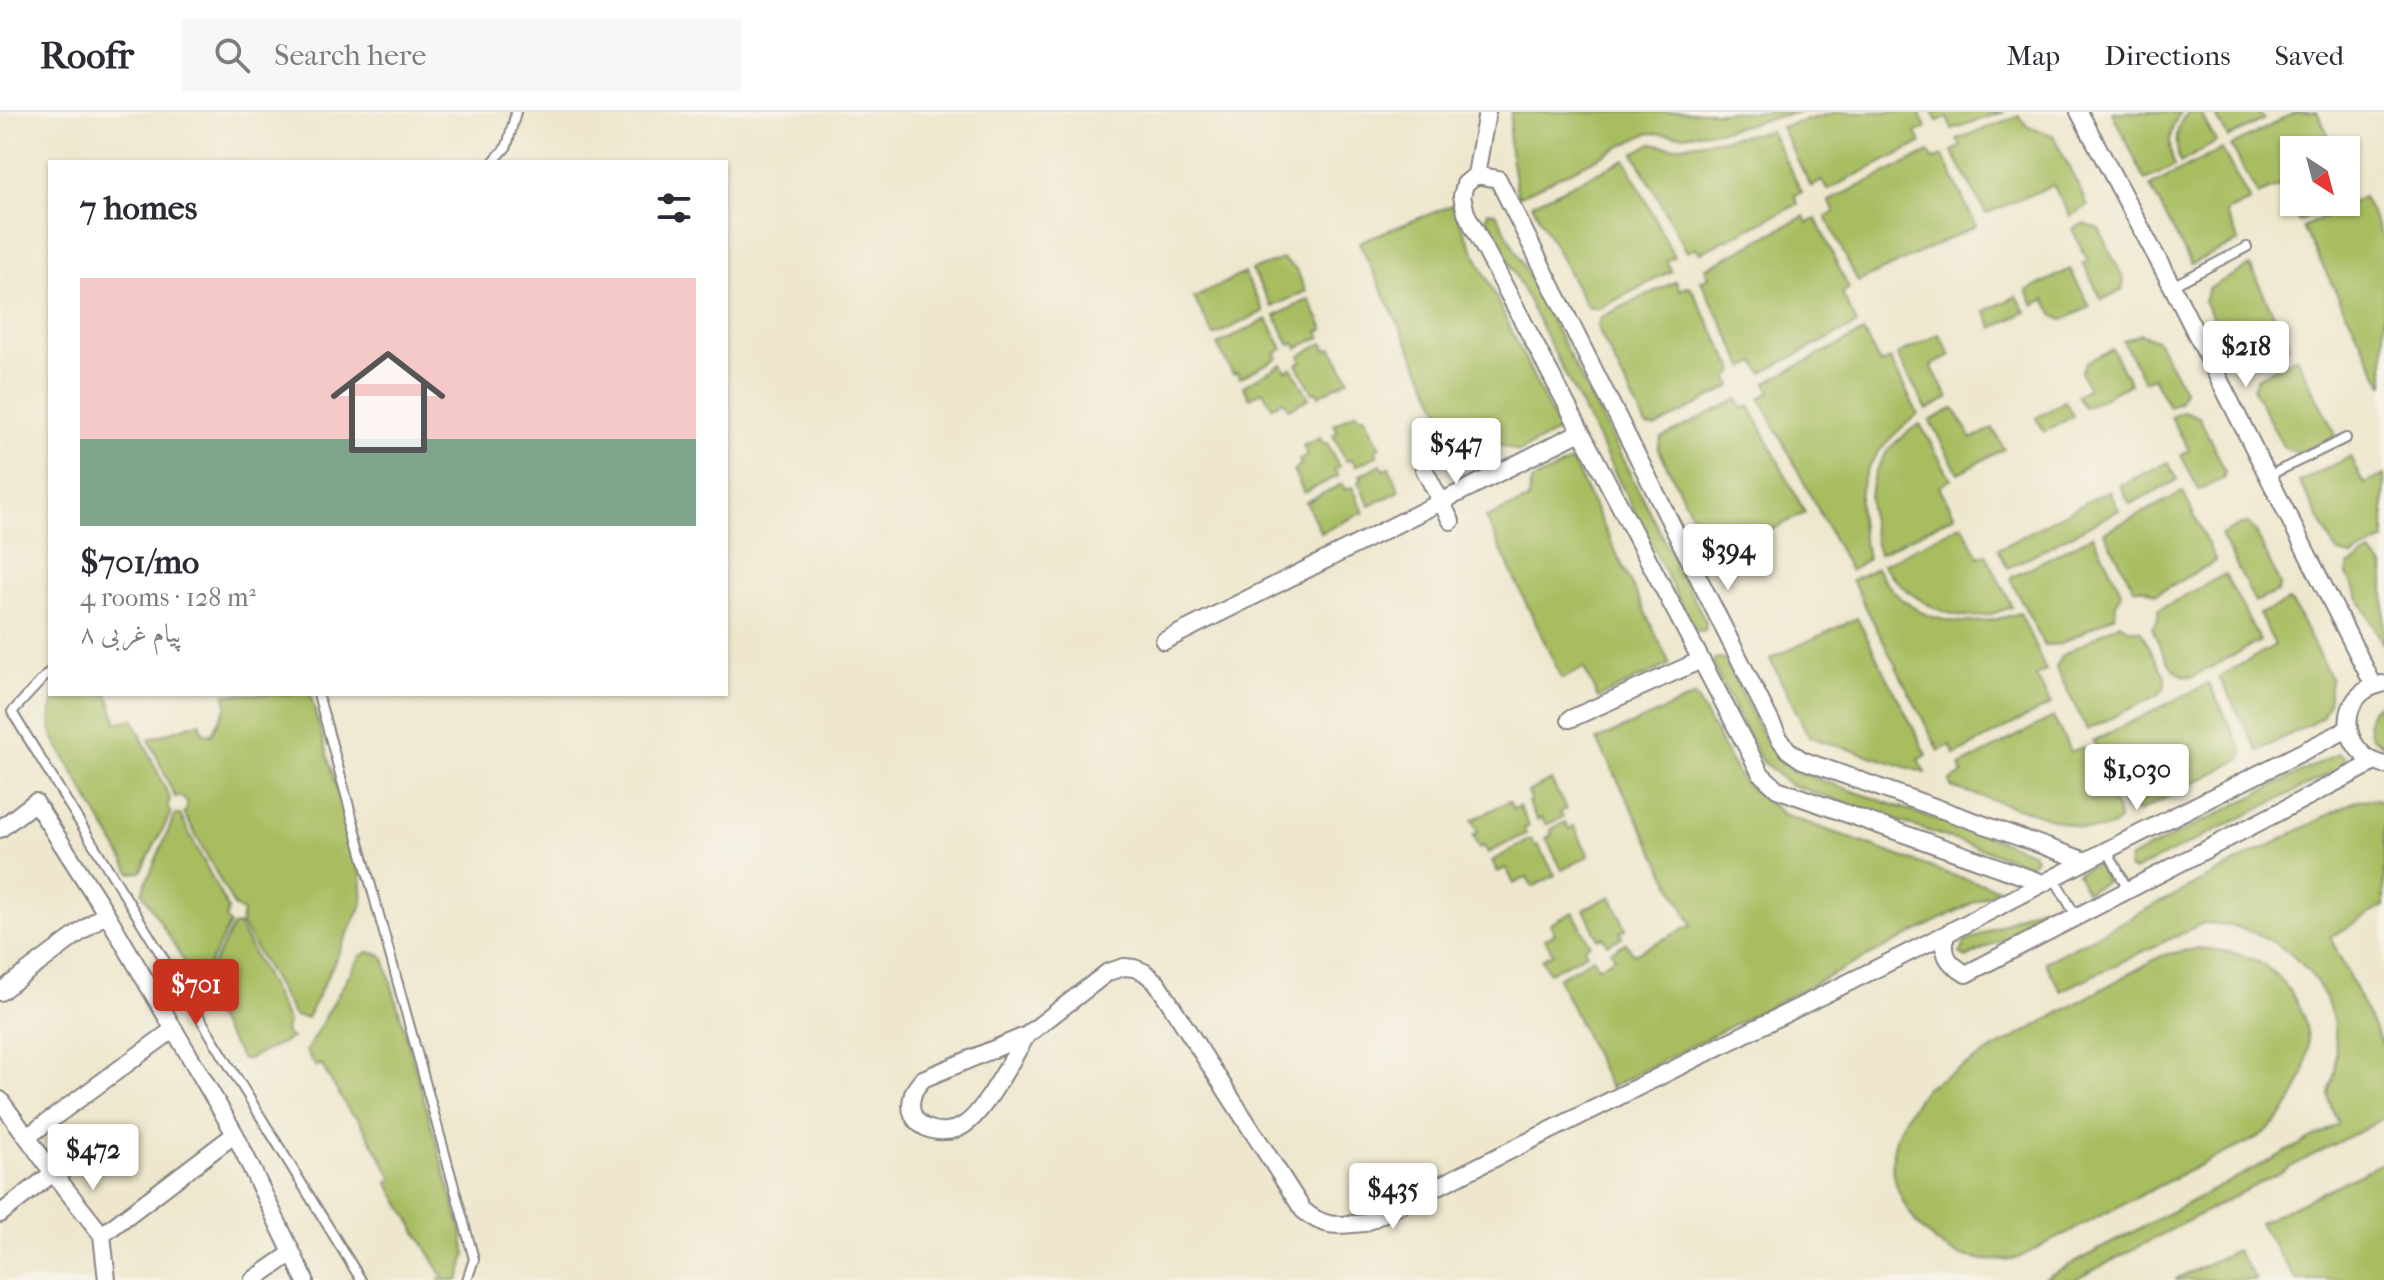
<!DOCTYPE html>
<html lang="en">
<head>
<meta charset="utf-8">
<style>
  body { margin:0; font-family:"IM FELL French Canon",Amiri,serif; background:#f7f7f7; color:#2b2b33; height:100vh; display:flex; flex-direction:column; font-size:30px; white-space:nowrap }
  * { box-sizing:border-box; margin:0 }
  p { font-size:26px; color:#7c7c81 }
  .icon { flex:none; width:44px; height:44px; fill:none; stroke:currentColor; stroke-width:2; stroke-linecap:round; stroke-linejoin:round }
  .map { position:relative; flex:1; overflow:hidden }
  .sheet { position:absolute; left:48px; top:48px; width:680px; height:536px; display:flex; flex-direction:column; background:#fff; border-radius:0px; box-shadow:0 2px 6px #0004 }
  .sheet>* { flex:none }
  .needle { width:52px; rotate:144deg }
  .buttons { position:absolute; left:2280px; top:24px; display:grid; gap:16px }
  .buttons a { display:grid; place-items:center; width:80px; height:80px; border-radius:0px; background:#fff; box-shadow:0 2px 6px #0004; font-size:40px }
  .price { position:absolute; translate:-50% -68px; padding:0 18px; border-radius:8px; background:#fff; color:#222; font-size:26px; line-height:52px; filter:drop-shadow(0 2px 4px #0008) }
  .price::after { content:''; position:absolute; left:50%; top:48px; width:24px; height:18px; margin-left:-12px; background:inherit; clip-path:polygon(0 0,100% 0,50% 100%) }
  .price.on { background:#c8321e; color:#fff }
  ul { padding:0; list-style:none }
  li { display:grid; align-content:center; gap:16px; height:424px; padding:0 32px }
  li span { display:grid; place-items:center; height:248px; border-radius:0px; color:#555 }
  li>.icon { margin-inline-start:auto }
  span .icon { width:144px; height:144px; fill:#fffc; stroke-width:1 }
  li b { font-size:34px }
  h2 { display:flex; justify-content:space-between; align-items:center; height:96px; padding:0 32px; font-size:34px }
  header { display:flex; align-items:center; gap:48px; box-sizing:border-box; height:112px; padding:0 40px; background:#fff; border-bottom:2px solid #e1e1e2 }
  header strong { font-size:38px }
  nav { display:flex; gap:44px; margin-inline-start:auto; font-size:28px }
  .search { width:560px; height:72px; background:#f7f7f7; display:flex; align-items:center; gap:20px; box-sizing:border-box; padding:0 28px; border-radius:0px; color:#7c7c81; font-size:30px }
  .map>svg:first-child { display:block }
  .green { fill:#a7bd61; stroke:#64704e; stroke-width:2 }
  .lines { fill:none; stroke-linecap:round; stroke-linejoin:round }
  .service-casing { stroke:#888484; stroke-width:12 }
  .minor-casing { stroke:#888484; stroke-width:20 }
  .service { stroke:#fff; stroke-width:8 }
  .minor { stroke:#fff; stroke-width:16 }
</style>
</head>
<body>
<header>
<strong>Roofr</strong>
<div class="search"><svg class="icon" aria-label="search" viewBox="0 0 24 24"><circle cx="10" cy="10" r="6"/><path d="M15 15l6 6"/></svg>Search here</div>
<nav><a>Map</a><a>Directions</a><a>Saved</a></nav>
</header>
<div class="map">
<svg width="2384" height="1168" viewBox="0 0 2384 1168">
  <rect width="100%" height="100%" fill="#f7f3e8"/>
  <filter id="ink" filterUnits="userSpaceOnUse"><feTurbulence type="fractalNoise" baseFrequency=".0125" numOctaves="2"/><feDisplacementMap in="SourceGraphic" scale="16" xChannelSelector="R" yChannelSelector="G"/><feConvolveMatrix kernelMatrix="1 2 1 2 8 2 1 2 1" color-interpolation-filters="sRGB"/></filter>
  <filter id="wash" filterUnits="userSpaceOnUse"><feTurbulence type="fractalNoise" baseFrequency=".006" numOctaves="4" result="noise"/><feDisplacementMap in="SourceGraphic" scale="32" xChannelSelector="R" yChannelSelector="G"/><feGaussianBlur stdDeviation="1.8" result="paint"/><feColorMatrix in="noise" values="0 0 0 0 0 0 0 0 0 0 0 0 0 0 0 0 0 1.4 0 .05"/><feComposite in="paint" operator="in"/></filter>
  <g filter="url(#wash)">
    <rect width="100%" height="100%" fill="#eee7cd"/>
    <path class="green" d="M1511,0H1799L1724,18L1684,23L1648,21L1518,85L1509,33Z
      M1837,0H1919L1926,16L1916,20L1921,31L1827,78L1822,69L1811,75L1781,15Z
      M1933,0H2004L1952,17L1947,6L1937,9Z
      M2112,0H2180C2169,18 2167,34 2175,54L2145,68Z
      M2189,0H2200L2216,30L2180,51C2175,33 2174,13 2189,0Z
      M2214,0H2258L2264,7L2228,26Z
      M2296,0H2317L2336,38H2294V90H2339L2299,110L2279,74L2258,83L2231,34Z
      M2018,4L2028,15L2053,23L2088,94L2070,104L2053,73L1986,102L1952,39L1961,35L1957,27Z
      M1770,19L1802,80L1794,84L1798,92L1700,141L1696,135L1687,140L1634,41L1652,31L1672,35Z
      M2222,37L2250,89L2225,101L2239,129L2191,152L2150,74Z
      M1929,40L1933,48L1943,44L1976,114L1858,170L1826,105L1835,100L1829,89Z
      M1625,47L1674,145L1666,148L1671,159L1599,197L1587,195L1532,92Z
      M2363,85L2384,127V274L2303,115Z
      M1452,93L1559,319L1519,340L1498,332L1465,350L1359,130Z
      M1488,99L1496,101L1500,108L1706,510L1705,519L1698,520L1692,514L1486,105Z
      M1804,104L1808,111L1816,107L1849,177L1842,181L1857,212L1762,261L1755,250L1745,256L1701,169L1709,165L1705,157Z
      M2085,111L2099,117L2124,168L2122,178L2102,188L2083,151L2088,148L2072,117Z
      M1282,147L1296,157L1306,179L1272,195L1252,158Z
      M2250,154L2289,233L2248,253L2237,251L2204,189L2209,176Z
      M2070,157L2090,195L2063,208L2054,204L2045,187L2034,193L2027,179Z
      M1244,161L1264,199L1214,224L1194,186Z
      M1676,169L1680,178L1690,174L1735,260L1728,265L1732,274L1656,315L1646,314L1597,215L1601,205Z
      M2017,184L2026,200L1993,216L1985,199Z
      M1309,187L1324,217L1318,220L1321,225L1297,236L1294,231L1290,233L1275,204Z
      M1267,207L1283,237L1275,242L1278,246L1240,266L1237,260L1233,262L1217,233Z
      M1863,220L1880,252L1890,247L1918,302C1862,347 1848,376 1868,447L1850,459L1760,286L1771,280L1766,271Z
      M1939,222L1951,243L1931,254L1949,286L1927,298L1897,243Z
      M2140,222L2157,228L2184,278L2179,290L2169,295L2153,265L2144,269L2123,229Z
      M1323,231L1327,238L1332,236L1349,267L1319,284L1317,279L1313,281L1297,252L1302,249L1300,244Z
      M2112,237L2130,272L2084,296L2077,283L2089,276L2081,260L2086,250Z
      M2296,245L2336,323L2298,341L2284,336L2253,277L2257,266Z
      M1282,252L1286,259L1292,256L1309,286L1289,297L1283,288L1272,295L1263,279L1250,286L1243,274Z
      M1738,287L1743,297L1750,294L1805,401L1714,447L1658,336L1661,326Z
      M2065,289L2073,304L2044,320L2036,306Z
      M1954,296L1972,327L1993,316L2004,337L1958,361L1930,309Z
      M2184,299L2199,305L2225,358L2223,367L2199,378L2181,343L2189,338L2171,305Z
      M1357,300L1360,305L1364,303L1380,335L1375,338L1378,343L1356,354L1352,347L1346,349L1333,323L1338,320L1334,312Z
      M1920,312L1951,367L1939,375L1955,403L1879,442C1861,388 1867,343 1920,312Z
      M1320,326L1323,332L1327,331L1339,355L1334,357L1338,364L1304,381L1293,358L1301,354L1299,348L1308,344L1303,334Z
      M2350,345L2364,372L2384,363V428L2352,445L2337,440L2299,370Z
      M1572,349L1670,552L1598,586L1584,556L1562,567L1486,406L1528,388L1531,369Z
      M2168,350L2178,368L2130,392L2120,373Z
      M1381,352L1384,358L1389,355L1400,379L1370,394L1358,370L1362,367L1360,363Z
      M1342,372L1345,378L1352,375L1364,400L1321,421L1306,390Z
      M2109,378L2119,398L2008,456L1998,437Z
      M2183,380L2216,449L2156,482L2146,477L2134,476L2104,420Z
      M1962,412L1979,445L1986,442L2012,495C2002,498 1991,503 1981,504C1941,509 1905,481 1882,453Z
      M2249,412L2256,420L2280,473L2277,480L2255,490L2221,423L2241,413Z
      M2093,423L2122,481L2116,492L2115,503L2059,533H2044L2010,466Z
      M2370,441L2384,455V534L2347,463L2349,453Z
      M1876,456C1910,512 1961,520 2020,501L2046,558L2036,564L2051,592L1955,643L1950,633L1939,639L1852,468Z
      M2225,462L2260,529L2193,565C2169,565 2161,535 2152,516L2158,508V498Z
      M2289,489L2294,494L2331,567L2328,593L2322,606L2258,639L2219,565L2275,533L2259,502Z
      M1857,506L1927,643L1919,648L1925,661L1809,625L1770,547Z
      M2120,511L2129,517L2141,519L2165,564V576L2158,583L2087,618L2056,556L2061,544Z
      M1722,546L1728,551C1746,588 1760,630 1791,658L2032,740L2035,747L2029,753L1789,672L1760,647L1712,553L1715,547Z
      M2209,571L2243,640L2241,647L2139,700L2126,697L2093,629Z
      M56,582H108L117,611L133,607L170,687L167,695L171,701L141,760L131,761L53,625C48,609 50,598 56,582Z
      M225,582H310L361,763L363,791L307,906L294,904L241,811L243,800L234,794L184,701L187,697V690L180,684L175,685L149,627L200,610L203,621L211,623L227,594Z
      M1695,584L1742,669L1783,702L1949,762L2000,777L1610,976L1558,866L1593,846L1598,855L1615,845L1611,839L1626,831L1634,842L1692,813L1597,628Z
      M2384,590V633L2371,624C2365,609 2369,596 2384,590Z
      M2053,605L2071,640L2082,635L2118,699L2119,709C2108,719 2098,718 2084,717L1951,675L1950,669L1963,662L1960,654Z
      M2339,641L2345,645L2342,656L2134,759L2128,756L2130,746Z
      M1551,668L1566,697L1560,700L1563,705L1546,713L1542,706L1537,708L1528,690L1531,688L1528,680Z
      M2377,687L2384,690V794L2330,825L2384,936V1006L2075,1168H2041L2339,1012C2336,1003 2328,991 2329,983C2329,977 2333,971 2334,965C2337,949 2336,924 2333,909C2320,849 2260,811 2203,811L2061,879L2045,850L2357,688Z
      M1509,689L1513,697L1519,694L1529,714L1524,717L1526,722L1488,741L1484,734L1479,736L1473,723L1478,720L1472,708Z
      M175,703H180L228,797L226,807L230,812L202,865L194,866L142,780Z
      M1565,710L1569,717L1574,714L1589,744L1562,758L1546,726L1552,723L1550,718Z
      M1531,727L1535,734L1538,733L1555,763L1533,775L1527,765L1514,772L1506,756L1498,760L1492,749Z
      M2097,751L2106,770L2086,780L2077,761Z
      M1611,784L1626,817L1620,820L1622,826L1607,832L1603,825L1598,827L1584,797Z
      M2045,794L2049,797V804L1966,846L1960,841L1964,831L2037,795Z
      M1573,800L1590,832L1584,835L1587,841L1549,861L1542,847L1553,841L1545,827L1555,822L1550,812Z
      M239,813L288,909L285,918L287,923L292,926L248,947H242L201,883L209,876L205,866L233,814Z
      M2199,836C2246,840 2274,849 2298,893C2320,934 2303,984 2271,1015C2256,1030 2221,1042 2202,1052C2140,1083 2079,1115 2018,1146C2001,1149 1985,1150 1968,1146C1923,1135 1882,1076 1895,1030C1900,1009 1913,992 1926,975L2163,843Z
      M368,840L381,843L385,849L462,1121L466,1143L459,1168H439L443,1165L388,1071L393,1066L358,1006L350,1001L321,952L316,955L306,939L353,856L361,844Z
      M2384,1050V1168H2296L2259,1111Z
      M2236,1138L2256,1168H2174Z"/>
  </g>
  <g filter="url(#ink)">
    <g class="lines">
      <defs>
        <path id="service" d="M493,50L507,34L516,0
          M2172,174L2247,135
          M2268,364L2346,326
          M50,559L12,600L361,1168
          M318,582L474,1147L467,1168
          M2107,738L2128,778
          M2054,766L2076,804"/>
        <path id="minor" d="M2079,0L2172,174L2374,574
          M1476,63L1487,0
          M1424,357L1451,409
          M1164,529L1580,320
          M2382,572C2335,581 2339,642 2384,653
          M1570,607L1699,549
          M0,717L35,690L106,801L235,1022L305,1168
          M2043,771L1777,677L1761,662L1466,101L1462,84L1465,72L1476,63L1498,67L1779,626L1788,638L1802,648L2086,749
          M1946,822C1942,844 1948,851 1966,862L2373,651
          M0,880L106,801
          M1027,923C1012,946 985,1000 964,1013C941,1028 902,1015 913,982C914,977 920,971 923,967L1027,923L1108,860L1124,855L1134,856L1144,860L1157,871L1303,1098C1323,1116 1338,1114 1364,1111L1946,822L2107,738L2348,617
          M0,988L27,1025
          M53,1061L102,1123
          M0,1102L53,1061L27,1025L174,917
          M107,1168L102,1123L235,1022
          M253,1168L292,1141"/>
      </defs>
      <use href="#service" class="service-casing"/>
      <use href="#minor" class="minor-casing"/>
      <use href="#service" class="service"/>
      <use href="#minor" class="minor"/>
    </g>
  </g>
</svg>
<div class="buttons">
<a><svg class="needle" viewBox="-14 -14 28 28"><path d="M0-13l5 13h-10z" fill="#e53935"/><path d="M0 13l5-13h-10z" fill="#7c7c81"/></svg></a>
</div>
<b class="price" style="left:2246px;top:277px">$218</b>
<b class="price" style="left:1456px;top:374px">$547</b>
<b class="price" style="left:1728px;top:480px">$394</b>
<b class="price" style="left:2137px;top:700px">$1,030</b>
<b class="price on" style="left:196px;top:915px">$701</b>
<b class="price" style="left:93px;top:1080px">$472</b>
<b class="price" style="left:1393px;top:1119px">$435</b>
<section class="sheet">
<h2>7 homes<svg class="icon" aria-label="filters" viewBox="0 0 24 24"><path d="M4 7h16M4 17h16"/><circle cx="9" cy="7" r="2"/><circle cx="15" cy="17" r="2"/></svg></h2>
<ul>
<li><span style="background:linear-gradient(#f6c9c9 65%,#7fa58c 0)"><svg class="icon" aria-label="home" viewBox="0 0 24 24"><path d="M3 11l9-7 9 7M6 9v11h12V9"/></svg></span><div><b>$701/mo</b><p>4 rooms · 128 m²</p><p>پیام غربی ۸</p></div></li>
</ul>
</section>
</div>
</body>
</html>
